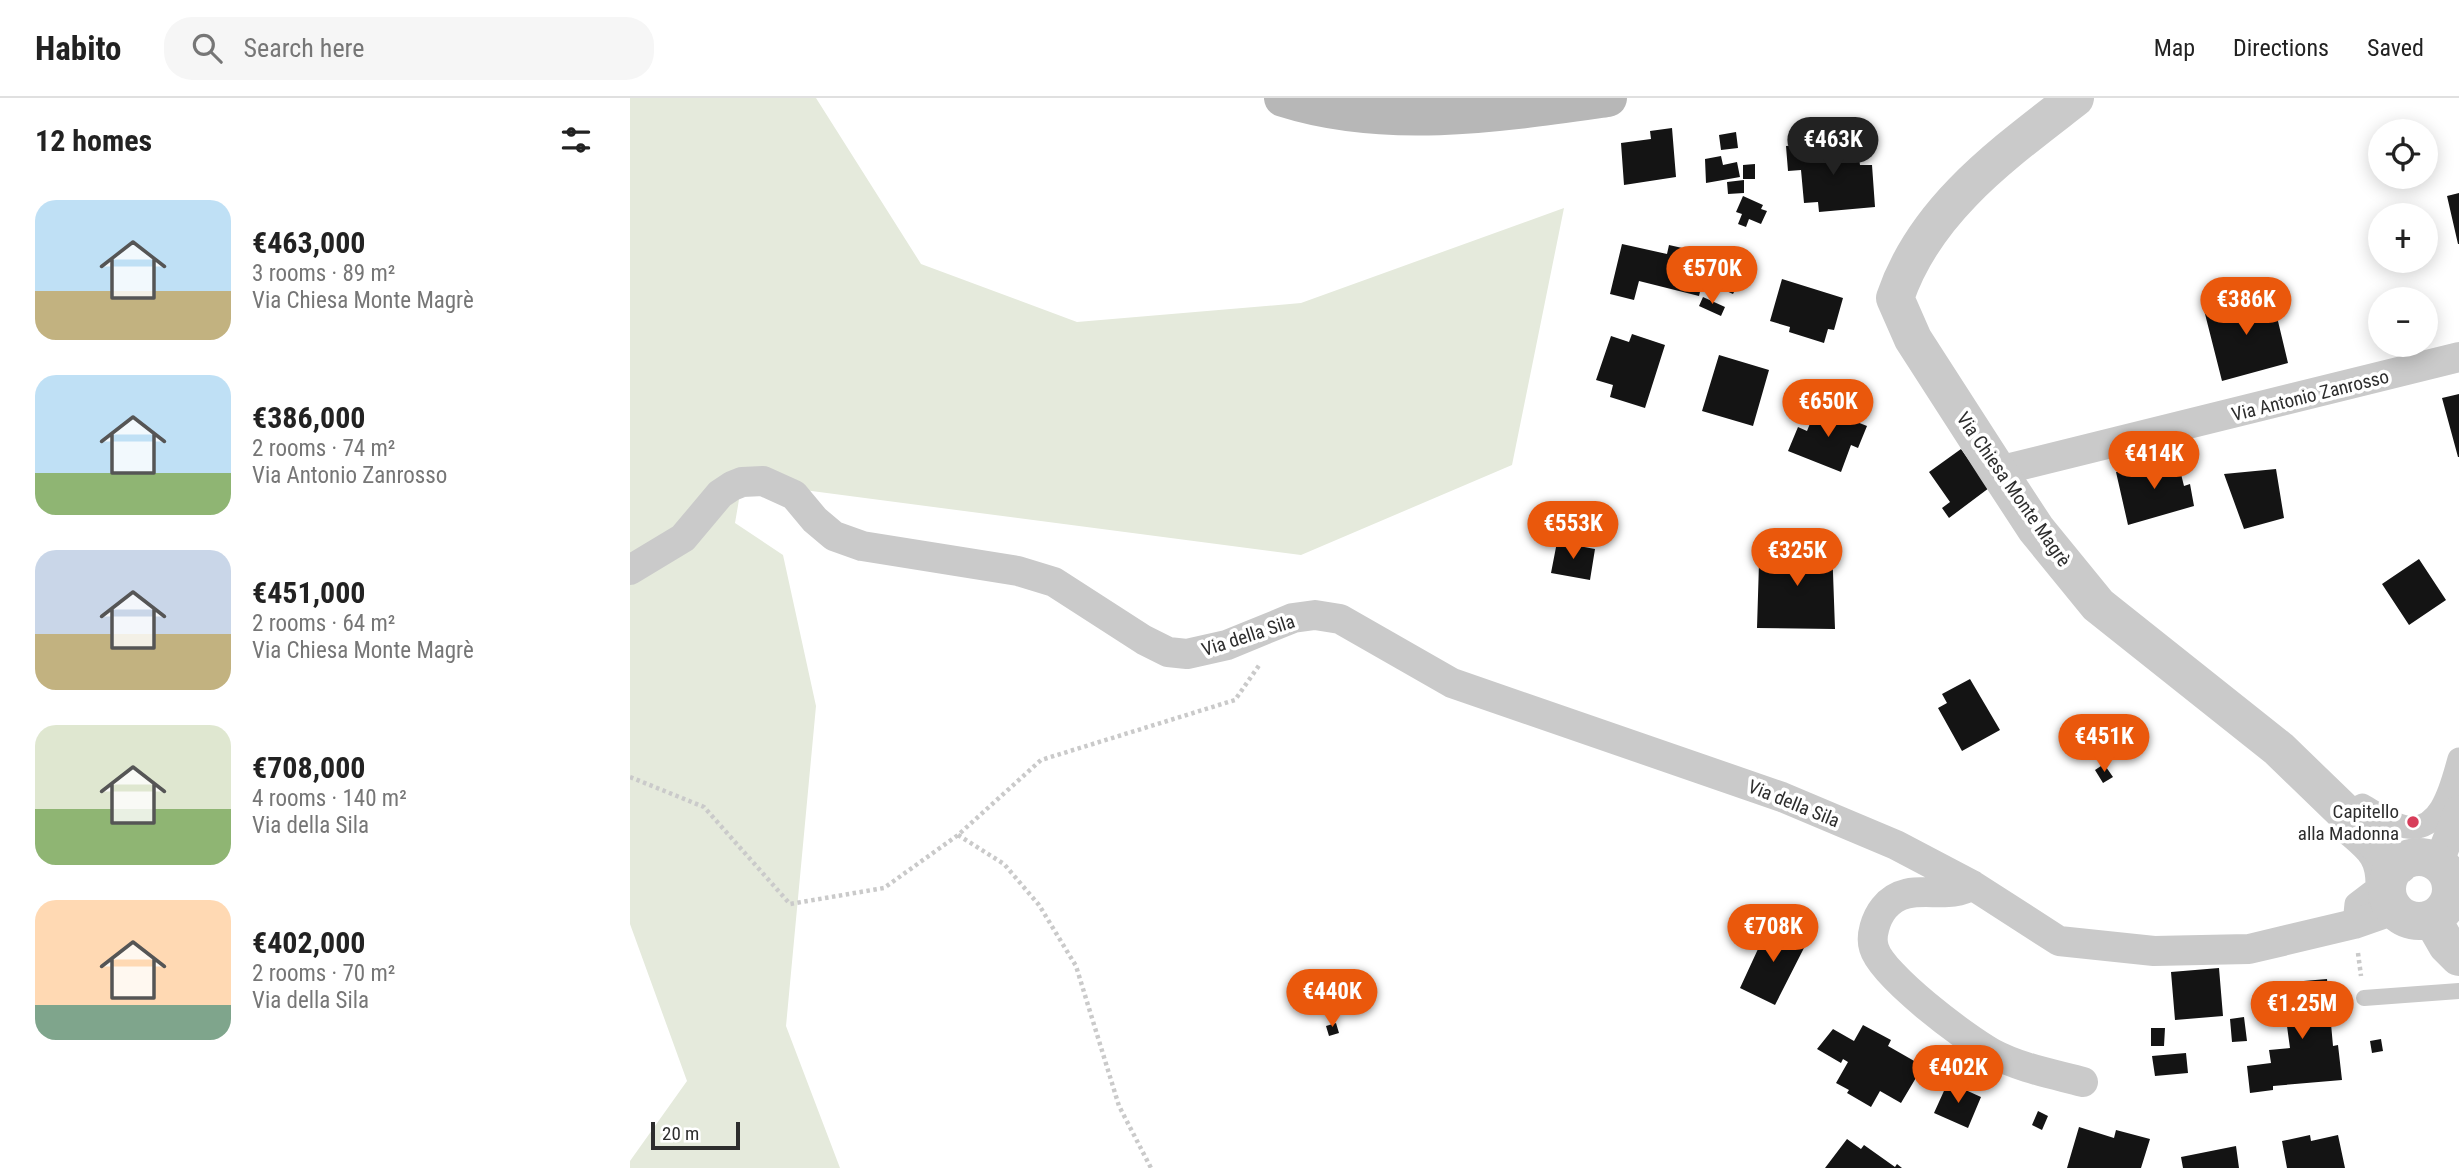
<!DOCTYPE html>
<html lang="en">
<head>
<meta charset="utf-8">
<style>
  body { margin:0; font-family:"Roboto Condensed",sans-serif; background:#f6f6f6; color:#222; height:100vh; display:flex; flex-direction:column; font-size:26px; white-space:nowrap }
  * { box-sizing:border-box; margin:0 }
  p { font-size:23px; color:#767676 }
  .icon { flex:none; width:38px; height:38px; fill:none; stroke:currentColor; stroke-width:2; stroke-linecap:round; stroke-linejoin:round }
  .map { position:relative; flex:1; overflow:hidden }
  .side { display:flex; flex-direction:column; background:#fff; width:630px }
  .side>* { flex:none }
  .tools { position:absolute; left:1738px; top:21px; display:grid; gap:14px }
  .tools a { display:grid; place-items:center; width:70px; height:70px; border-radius:50%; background:#fff; box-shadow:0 4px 18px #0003; font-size:35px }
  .scale { position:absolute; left:21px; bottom:18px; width:89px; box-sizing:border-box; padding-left:7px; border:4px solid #2d2d2d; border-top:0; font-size:19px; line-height:24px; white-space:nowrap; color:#2d2d2d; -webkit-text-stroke:5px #fff; paint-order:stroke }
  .price { position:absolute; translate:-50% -60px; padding:0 16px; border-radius:24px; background:#ea580c; color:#fff; font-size:23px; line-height:46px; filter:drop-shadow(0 2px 4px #0008) }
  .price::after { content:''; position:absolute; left:50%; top:42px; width:21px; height:16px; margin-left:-10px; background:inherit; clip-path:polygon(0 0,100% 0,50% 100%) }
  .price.active { background:#222; color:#fff }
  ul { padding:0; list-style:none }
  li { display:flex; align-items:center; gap:21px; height:175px; padding:0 35px }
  li span { display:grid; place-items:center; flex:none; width:196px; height:140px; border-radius:21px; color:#555 }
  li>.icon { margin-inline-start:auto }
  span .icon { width:84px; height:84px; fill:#fffc; stroke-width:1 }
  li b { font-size:30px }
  h2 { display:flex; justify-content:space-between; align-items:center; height:84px; padding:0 35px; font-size:30px }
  header { display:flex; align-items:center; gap:42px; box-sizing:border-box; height:98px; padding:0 35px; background:#fff; border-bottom:2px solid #e0e0e0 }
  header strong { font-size:33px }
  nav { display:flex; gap:38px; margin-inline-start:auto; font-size:24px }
  .search { width:490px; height:63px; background:#f6f6f6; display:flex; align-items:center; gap:18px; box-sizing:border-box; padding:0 24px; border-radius:28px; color:#767676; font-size:26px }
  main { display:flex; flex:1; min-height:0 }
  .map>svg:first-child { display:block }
  .green { fill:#e5eadc }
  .building { fill:#141414 }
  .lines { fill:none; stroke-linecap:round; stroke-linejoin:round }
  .path { stroke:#cacaca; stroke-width:4.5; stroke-dasharray:3.5 3.5; stroke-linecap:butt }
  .service { stroke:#cacaca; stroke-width:16 }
  .pedestrian { stroke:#cacaca; stroke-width:23 }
  .minor { stroke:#cacaca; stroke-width:30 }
  .tertiary { stroke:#cacaca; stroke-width:38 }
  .secondary { stroke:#b7b7b7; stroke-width:38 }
  .poi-dot { fill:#d73d5a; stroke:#fff; stroke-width:2.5 }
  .labels { text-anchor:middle; stroke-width:7; stroke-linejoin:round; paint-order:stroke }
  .street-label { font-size:19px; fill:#2d2d2d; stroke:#fff }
  .poi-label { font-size:19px; fill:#2d2d2d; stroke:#fff; text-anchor:end }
</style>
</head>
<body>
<header>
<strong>Habito</strong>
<div class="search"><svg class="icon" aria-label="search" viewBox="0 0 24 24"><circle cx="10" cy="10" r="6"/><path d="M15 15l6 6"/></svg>Search here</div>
<nav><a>Map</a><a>Directions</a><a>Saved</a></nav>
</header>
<main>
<section class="side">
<h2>12 homes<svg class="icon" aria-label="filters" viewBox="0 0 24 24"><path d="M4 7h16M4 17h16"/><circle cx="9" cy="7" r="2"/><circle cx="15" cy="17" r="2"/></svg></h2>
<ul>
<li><span style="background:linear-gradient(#bfe0f5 65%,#c2b280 0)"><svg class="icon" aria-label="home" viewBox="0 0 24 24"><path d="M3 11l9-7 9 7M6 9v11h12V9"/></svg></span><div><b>€463,000</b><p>3 rooms · 89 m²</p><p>Via Chiesa Monte Magrè</p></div></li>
<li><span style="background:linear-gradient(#bfe0f5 70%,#8fb573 0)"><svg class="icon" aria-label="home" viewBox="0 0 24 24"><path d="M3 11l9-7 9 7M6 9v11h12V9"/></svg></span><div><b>€386,000</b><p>2 rooms · 74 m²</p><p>Via Antonio Zanrosso</p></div></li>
<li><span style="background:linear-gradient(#c9d6e8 60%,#c2b280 0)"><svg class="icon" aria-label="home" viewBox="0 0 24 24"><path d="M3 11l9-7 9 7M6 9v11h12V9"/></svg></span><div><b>€451,000</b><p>2 rooms · 64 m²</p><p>Via Chiesa Monte Magrè</p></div></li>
<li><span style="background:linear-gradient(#dfe7d0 60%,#8fb573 0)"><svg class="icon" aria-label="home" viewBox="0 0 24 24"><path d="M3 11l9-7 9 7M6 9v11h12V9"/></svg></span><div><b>€708,000</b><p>4 rooms · 140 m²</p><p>Via della Sila</p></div></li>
<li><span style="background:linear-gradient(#ffd9b3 75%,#7fa58c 0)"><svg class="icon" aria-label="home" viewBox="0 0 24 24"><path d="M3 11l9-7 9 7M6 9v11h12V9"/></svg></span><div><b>€402,000</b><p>2 rooms · 70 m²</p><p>Via della Sila</p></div></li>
</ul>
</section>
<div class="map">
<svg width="1829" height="1070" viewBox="0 0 1829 1070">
  <rect width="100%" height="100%" fill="#fff"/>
  <path class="green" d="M0,0H186L291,166L447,224L671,205L934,110L882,367L671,457L112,384L105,425L153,457L186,608L156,928L210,1070H0V1063L57,983L0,826Z"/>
  <path class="building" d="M1042,30L1046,79L994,87L991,45L1021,41L1020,33Z
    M1106,34L1108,50L1091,52L1089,37Z
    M1169,47V52L1227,47L1230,67H1242L1245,109L1189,114L1188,104L1174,105L1171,72L1158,73L1156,48Z
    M1091,58L1093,67L1107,64L1110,79L1076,85L1075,61Z
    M1125,66V81H1113V67Z
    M1114,82V95L1098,96L1097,84Z
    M1829,95V146H1828L1817,98Z
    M1113,98L1133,107L1131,111L1137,113L1131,126L1119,121L1116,129L1108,126L1112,116L1106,114Z
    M992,146L1037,156L1039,147L1079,156L1069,198L1009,183L1004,202L980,196Z
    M1093,173L1110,182L1103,196L1085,188Z
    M1152,181L1213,200L1204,232L1198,231L1194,245L1159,234L1160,229L1140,223Z
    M1642,198L1658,265L1592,283L1573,208Z
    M1073,199L1095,209L1091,218L1069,208Z
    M1002,236L1035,247L1015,310L980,299L983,287L966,282L981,238L999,244Z
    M1089,257L1139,272L1123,328L1072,313Z
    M1829,296V359H1828L1812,300Z
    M1187,308L1237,328L1228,350L1221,347L1211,374L1158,353L1168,329L1177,333Z
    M1331,351L1359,390L1319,420L1312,410L1320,404L1299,374Z
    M1547,360L1554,388L1560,386L1564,408L1498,427L1486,374Z
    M1646,371L1654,420L1614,431L1594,376Z
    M927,444L965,451L960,482L921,475Z
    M1140,447H1202L1205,531L1127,530L1129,465H1140Z
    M1789,461L1816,502L1779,527L1752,486Z
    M1340,581L1370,632L1332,653L1308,610L1317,605L1312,596Z
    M1442,625L1452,638L1442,646L1432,633Z
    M1474,666L1483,679L1473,685L1465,672Z
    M1140,825L1177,844L1145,907L1110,890Z
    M1589,870L1593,918L1545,922L1541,874Z
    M1697,881L1703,948L1708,947L1712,982L1643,988V992L1620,995L1617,968L1641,965L1639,952L1660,950L1651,885Z
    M1614,919L1617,943L1602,944L1600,921Z
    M706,925L709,935L699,938L696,928Z
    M1233,927L1261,942L1258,948L1293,968L1271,1005L1250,993L1241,1009L1217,995L1219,992L1206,985L1218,964L1213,961L1211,965L1187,951L1203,931L1224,943Z
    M1521,930H1535L1534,948H1521Z
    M1751,941L1753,953L1742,955L1740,943Z
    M1556,955L1558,975L1525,978L1522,958Z
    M1318,984L1351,999L1338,1030L1304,1015Z
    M1408,1013L1418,1018L1412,1032L1402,1027Z
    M1449,1029L1484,1040L1486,1032L1520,1041L1511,1070H1437Z
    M1680,1037L1681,1043L1708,1037L1715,1070H1657L1652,1043Z
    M1217,1041L1231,1051L1234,1047L1265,1069L1267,1066L1272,1070H1195Z
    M1606,1048L1609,1070H1553L1551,1059Z"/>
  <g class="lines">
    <path class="path" d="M0,679L74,709L160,806L254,790L328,737L411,662L605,602L630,566
      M328,737L374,766L409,807L446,868L489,1008L521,1070
      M1728,855L1731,878"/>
    <path class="service" d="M1734,900L1829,893"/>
    <path class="pedestrian" d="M1724,826L1726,806L1747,790C1748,759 1737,753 1715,734L1732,707C1745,714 1761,726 1776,729C1812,735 1822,685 1829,661"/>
    <path class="minor" d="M1368,373L1829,259
      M0,472L53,440L90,396L102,388L112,384L133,383L164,397L185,422L204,438L232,448L388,473L424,484L514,542L538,554L557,556L597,547L663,520L685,517L710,521L822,585L1152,699L1266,747L1342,787L1429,843L1524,853L1619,851L1724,826L1764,812
      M1808,766L1829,712
      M1342,787C1316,805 1278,780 1254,810C1246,820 1240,838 1244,850C1252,878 1335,940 1362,955C1390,970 1423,976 1453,984"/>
    <path class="tertiary" d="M1445,0C1373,56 1295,111 1265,200L1283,241L1368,373L1406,431L1468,507L1649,651L1769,767
      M1757 791a32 32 0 1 1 64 0a32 32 0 1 1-64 0Z
      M1802,821L1817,847L1829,859"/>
    <path class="secondary" d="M653,0C757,33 872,15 978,0"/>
  </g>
  <circle class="poi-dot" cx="1783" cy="724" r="7"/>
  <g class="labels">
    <g class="street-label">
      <text transform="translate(1680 297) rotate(-14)" y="7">Via Antonio Zanrosso</text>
      <text transform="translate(1384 391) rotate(55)" y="7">Via Chiesa Monte Magrè</text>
      <text transform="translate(618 537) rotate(-18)" y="7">Via della Sila</text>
      <text transform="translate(1164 705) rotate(22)" y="7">Via della Sila</text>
    </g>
    <g class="poi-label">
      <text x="1769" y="720">Capitello<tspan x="1769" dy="22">alla Madonna</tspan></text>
    </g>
  </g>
</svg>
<div class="tools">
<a><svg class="icon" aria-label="locate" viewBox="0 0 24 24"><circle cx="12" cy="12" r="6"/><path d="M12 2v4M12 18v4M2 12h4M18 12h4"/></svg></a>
<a>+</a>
<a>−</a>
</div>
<div class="scale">20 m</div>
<b class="price active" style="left:1203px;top:79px">€463K</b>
<b class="price" style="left:1082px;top:208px">€570K</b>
<b class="price" style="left:1616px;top:239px">€386K</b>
<b class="price" style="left:1198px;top:341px">€650K</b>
<b class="price" style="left:1524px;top:393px">€414K</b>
<b class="price" style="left:943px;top:463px">€553K</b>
<b class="price" style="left:1167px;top:490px">€325K</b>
<b class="price" style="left:1474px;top:676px">€451K</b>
<b class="price" style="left:1143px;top:866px">€708K</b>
<b class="price" style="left:702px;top:931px">€440K</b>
<b class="price" style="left:1672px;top:943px">€1.25M</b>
<b class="price" style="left:1328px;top:1007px">€402K</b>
</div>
</main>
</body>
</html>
